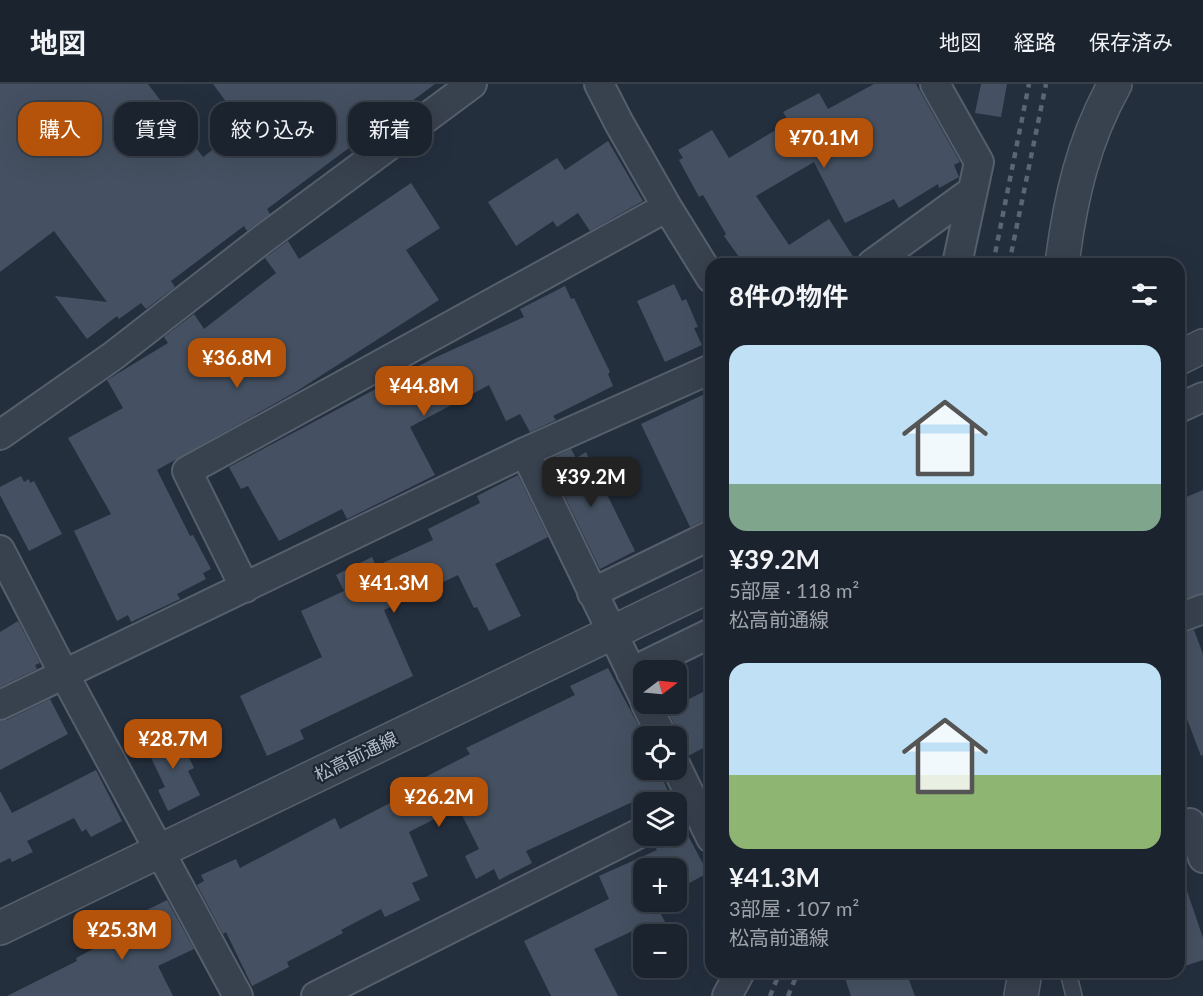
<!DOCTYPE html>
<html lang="ja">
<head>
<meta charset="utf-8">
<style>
  body { margin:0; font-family:Lato,"Noto Sans JP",sans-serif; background:#242b36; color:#f1f3f6; height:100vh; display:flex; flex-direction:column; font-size:22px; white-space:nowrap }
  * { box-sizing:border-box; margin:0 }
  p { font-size:20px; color:#a0a4aa }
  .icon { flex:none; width:33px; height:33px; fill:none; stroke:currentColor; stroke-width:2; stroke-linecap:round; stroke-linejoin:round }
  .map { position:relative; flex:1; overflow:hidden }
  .sheet { position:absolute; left:705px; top:174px; width:480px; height:720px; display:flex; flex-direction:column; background:#1b232e; border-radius:18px; box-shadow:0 6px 24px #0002,0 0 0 2px #39404a }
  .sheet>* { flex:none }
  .banner { position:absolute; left:18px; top:18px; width:570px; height:54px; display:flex; gap:12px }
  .needle { width:39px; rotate:74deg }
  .tools { position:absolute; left:633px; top:576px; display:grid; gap:12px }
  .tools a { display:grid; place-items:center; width:54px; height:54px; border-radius:12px; background:#1b232e; box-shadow:0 6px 24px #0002,0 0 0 2px #39404a; font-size:30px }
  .price { position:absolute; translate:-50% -51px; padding:0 14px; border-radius:12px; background:#b45309; color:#fff; font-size:20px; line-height:39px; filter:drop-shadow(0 2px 3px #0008) }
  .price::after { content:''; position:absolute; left:50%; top:36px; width:18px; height:14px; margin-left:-9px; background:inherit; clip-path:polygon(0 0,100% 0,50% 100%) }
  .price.active { background:#222; color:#fff }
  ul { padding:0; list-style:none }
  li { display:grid; align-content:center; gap:12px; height:318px; padding:0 24px }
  li span { display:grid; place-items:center; height:186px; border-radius:18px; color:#555 }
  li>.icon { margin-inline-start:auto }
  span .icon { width:108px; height:108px; fill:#fffc; stroke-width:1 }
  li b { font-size:26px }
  h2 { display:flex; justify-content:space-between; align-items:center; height:72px; padding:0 24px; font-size:26px }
  .tag { padding:0 21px; border-radius:18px; background:#1b232e; box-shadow:0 6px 24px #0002,0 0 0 2px #39404a; font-size:21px; line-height:54px }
  .tag.active { background:#b45309; color:#fff }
  header { display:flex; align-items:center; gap:36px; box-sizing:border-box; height:84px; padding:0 30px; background:#1b232e; border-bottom:2px solid #39404a }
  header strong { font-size:28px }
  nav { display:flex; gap:33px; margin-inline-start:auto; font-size:21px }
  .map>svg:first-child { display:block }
  .building { fill:#455162 }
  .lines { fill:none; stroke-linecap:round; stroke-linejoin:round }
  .service-casing { stroke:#565f6c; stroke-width:18 }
  .minor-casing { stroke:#565f6c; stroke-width:32 }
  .tertiary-casing { stroke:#565f6c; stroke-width:36 }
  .service { stroke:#38414e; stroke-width:15 }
  .minor { stroke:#38414e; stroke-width:28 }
  .tertiary { stroke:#38414e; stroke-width:33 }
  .rail { stroke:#5a6575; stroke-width:4.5; stroke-dasharray:6 6; stroke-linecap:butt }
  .labels { text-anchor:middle; stroke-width:4.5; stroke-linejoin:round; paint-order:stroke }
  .street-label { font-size:18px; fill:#b4bcc9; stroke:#1d2633 }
</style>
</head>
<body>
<header>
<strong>地図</strong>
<nav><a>地図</a><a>経路</a><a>保存済み</a></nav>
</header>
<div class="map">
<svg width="1203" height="912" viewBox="0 0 1203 912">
  <rect width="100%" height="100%" fill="#242f3e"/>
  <path class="building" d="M0,0H148L203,73L244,42L213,0H435L267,125L270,130L247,147L244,142L171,197L175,203L146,225L141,219L119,235L117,232L87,255L55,212L107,218L54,147L0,188Z
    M874,0H916L960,78L954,81L959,93L939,104L938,100L899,124L894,115L845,139L814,78L756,112L789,161L829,135L856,177V180H744L724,152L726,150L703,111L699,113L679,76L683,74L678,66L712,46L729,74L789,38L783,28L819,9L828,25Z
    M981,0H1007L1001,33L975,29Z
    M608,57L643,117L590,147L578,129L557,143L553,137L516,162L488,118L557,74L565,86Z
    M411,99L440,144L406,166L439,216L297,307L157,386L190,452L193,451L211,485L203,489L206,495L177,510L180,515L131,538L128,531L117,537L74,447L111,430L68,354L123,324L107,296L168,259L164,253L194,230L204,245L276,189L265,174L273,168L288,157L299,175Z
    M674,200L682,217L686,215L698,243L694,244L702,261L665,278L637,217Z
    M565,202L571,215L574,214L587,241L610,288L608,290L613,302L553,332L556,336L530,348L520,330L506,337L489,301L410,343L435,391L347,435L342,425L279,457L248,402L241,405L229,383L432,275L524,233L520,225Z
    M711,307V433L690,443L641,340Z
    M571,365L576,374L586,368L635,467L600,485L547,376Z
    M518,391L548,453L495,480L521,532L489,547L477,523L474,524L458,491L384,526L413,592L300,646L304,655L267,672L240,612L322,573L301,527L344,507L336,491L372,473L376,482L433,456L428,445L480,419L477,412Z
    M21,392L24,398L29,395L30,399L34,397L62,450L29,467L0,411V403Z
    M1203,406V509L1179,516V416Z
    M18,537L40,579L35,581L37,585L0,603V548Z
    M1194,546L1203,570V671L1201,672L1179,614V550Z
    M608,584L644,652V686H660L659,687L669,709L667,710L671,718L644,719L641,714L526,767L532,779L499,796L494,785L476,795L465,772L479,765L458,723L409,748L428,792L412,799L420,816L385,833L381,825L341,846L343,849L287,878L289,883L252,902L226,848L223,850L197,801L204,797L201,791L236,775L240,784L335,734L340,745L411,708L408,702L470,670L466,664L575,611L570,602Z
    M711,604V660L688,672L685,668L676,666L678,652L677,645L667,626Z
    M50,615L68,650L0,686V637L7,636Z
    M176,646L194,684L188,687L200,711L168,727L158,706L165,703L145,661Z
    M96,686L122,737L91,753L86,745L82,748L74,734L27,757L33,768L12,778L10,774L0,779V707L12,729Z
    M676,729L708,789L676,806V784H644V818H656H654L669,845L660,850L644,852L639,844L594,865L618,912H551L524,857L609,815L599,792L657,766L656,764L664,760L660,752H676Z
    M1183,795L1203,854V876L1179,884V796Z
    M167,816L194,865L158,882L173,912H7L77,877L76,874L132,844L127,836Z
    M843,888H906L915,912H851Z"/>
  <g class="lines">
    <defs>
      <path id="service" d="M1068,888L1074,912"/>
      <path id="minor" d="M599,0L619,39L667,123L711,194
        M935,0L979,78L957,180
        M872,180L971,108
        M1179,324L1203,313
        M0,351L113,272L263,155L472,0
        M525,368L644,614
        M0,466L64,590L238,912
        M245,504L187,387L667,123
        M592,509L711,451
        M1179,534L1203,525
        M631,588L711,549
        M646,620L662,652
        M0,621L525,368L711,285
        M676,682L711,754
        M1190,739L1203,774
        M316,912L644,747
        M727,912L740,888"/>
      <path id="tertiary" d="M1062,180C1070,116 1083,57 1115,0
        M1179,274L1203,262
        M0,844L711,501
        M1021,912L1025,888"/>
    </defs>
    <use href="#service" class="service-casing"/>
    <use href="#minor" class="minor-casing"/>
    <use href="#tertiary" class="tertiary-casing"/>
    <use href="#service" class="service"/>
    <use href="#minor" class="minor"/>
    <use href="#tertiary" class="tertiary"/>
    <path class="rail" d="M993,180L1029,0
      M1009,180L1046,0
      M770,912L780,888
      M788,912L798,888"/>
  </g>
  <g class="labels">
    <g class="street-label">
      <text transform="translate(356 673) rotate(-26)" y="6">松高前通線</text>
    </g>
  </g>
</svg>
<div class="tools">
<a><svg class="needle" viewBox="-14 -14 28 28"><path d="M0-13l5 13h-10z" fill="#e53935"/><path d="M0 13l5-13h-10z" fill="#a0a4aa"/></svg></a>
<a><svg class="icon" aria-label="locate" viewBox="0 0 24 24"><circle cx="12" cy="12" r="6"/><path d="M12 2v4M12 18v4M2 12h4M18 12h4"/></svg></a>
<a><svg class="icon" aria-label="layers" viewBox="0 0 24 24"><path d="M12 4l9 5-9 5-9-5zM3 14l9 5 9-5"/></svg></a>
<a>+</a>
<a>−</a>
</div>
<b class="price" style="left:824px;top:85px">¥70.1M</b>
<b class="price" style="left:237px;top:305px">¥36.8M</b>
<b class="price" style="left:424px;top:333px">¥44.8M</b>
<b class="price active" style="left:591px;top:424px">¥39.2M</b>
<b class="price" style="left:394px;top:530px">¥41.3M</b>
<b class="price" style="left:173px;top:686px">¥28.7M</b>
<b class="price" style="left:439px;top:744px">¥26.2M</b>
<b class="price" style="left:122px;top:877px">¥25.3M</b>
<div class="banner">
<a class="tag active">購入</a>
<a class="tag">賃貸</a>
<a class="tag">絞り込み</a>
<a class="tag">新着</a>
</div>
<section class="sheet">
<h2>8件の物件<svg class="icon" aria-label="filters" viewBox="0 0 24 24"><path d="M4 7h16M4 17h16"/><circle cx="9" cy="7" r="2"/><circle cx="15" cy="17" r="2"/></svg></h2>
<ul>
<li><span style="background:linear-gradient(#bfe0f5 75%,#7fa58c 0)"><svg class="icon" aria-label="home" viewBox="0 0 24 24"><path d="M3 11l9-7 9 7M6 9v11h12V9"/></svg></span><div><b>¥39.2M</b><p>5部屋 · 118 m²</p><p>松高前通線</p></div></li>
<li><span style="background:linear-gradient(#bfe0f5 60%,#8fb573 0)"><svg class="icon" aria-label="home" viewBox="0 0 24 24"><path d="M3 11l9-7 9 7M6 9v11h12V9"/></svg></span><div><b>¥41.3M</b><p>3部屋 · 107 m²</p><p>松高前通線</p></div></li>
</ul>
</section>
</div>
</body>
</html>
